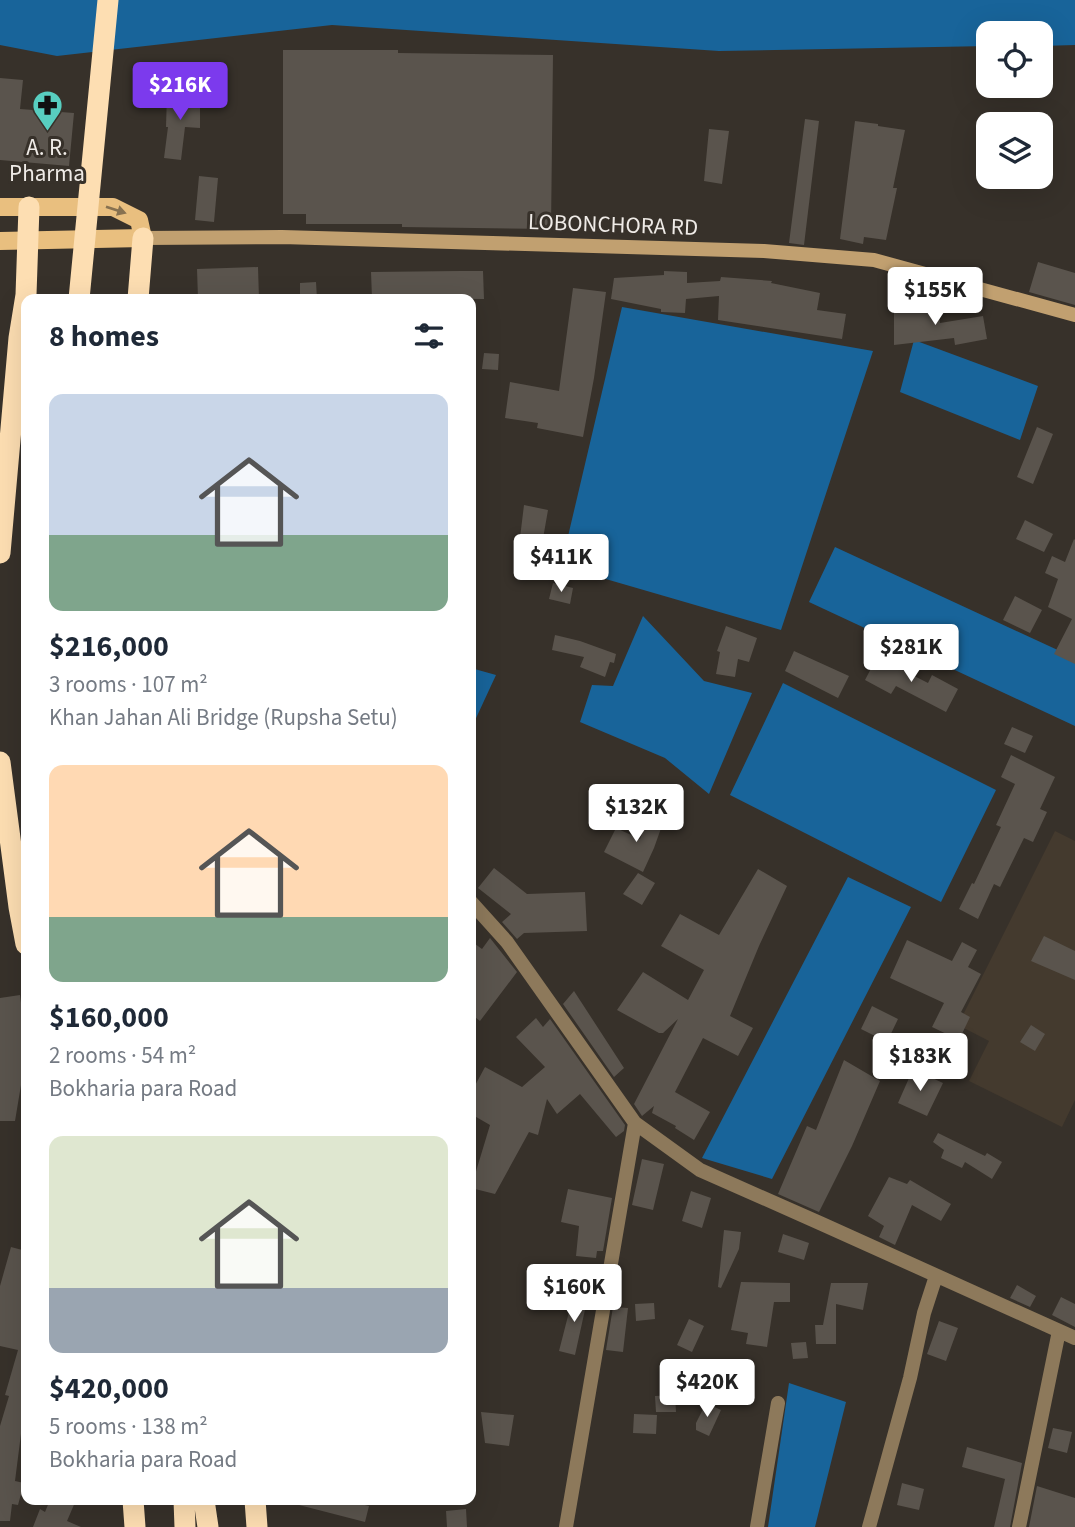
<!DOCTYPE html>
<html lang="en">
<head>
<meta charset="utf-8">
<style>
  body { margin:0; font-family:"Source Sans 3",sans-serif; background:#f2f2f3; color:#1f2937; height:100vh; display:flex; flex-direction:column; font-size:26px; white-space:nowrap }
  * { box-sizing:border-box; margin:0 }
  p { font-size:23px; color:#747a83 }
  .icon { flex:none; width:38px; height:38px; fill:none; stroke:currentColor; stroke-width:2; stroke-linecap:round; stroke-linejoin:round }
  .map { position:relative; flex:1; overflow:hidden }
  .sheet { position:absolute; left:21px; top:294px; width:455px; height:1211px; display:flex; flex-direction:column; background:#fff; border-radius:14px; box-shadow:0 7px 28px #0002 }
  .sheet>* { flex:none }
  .fabs { position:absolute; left:976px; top:21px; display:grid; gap:14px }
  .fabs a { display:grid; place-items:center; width:77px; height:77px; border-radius:14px; background:#fff; box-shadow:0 7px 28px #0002; font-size:35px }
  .price { position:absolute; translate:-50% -60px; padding:0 16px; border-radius:7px; background:#fff; color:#222; font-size:23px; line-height:46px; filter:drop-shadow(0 2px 4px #0008) }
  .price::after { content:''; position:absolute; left:50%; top:42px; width:21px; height:16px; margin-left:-10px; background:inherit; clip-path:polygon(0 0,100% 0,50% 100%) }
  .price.selected { background:#7c3aed; color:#fff }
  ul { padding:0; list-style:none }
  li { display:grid; align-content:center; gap:14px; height:371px; padding:0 28px }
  li span { display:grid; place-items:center; height:217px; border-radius:14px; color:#555 }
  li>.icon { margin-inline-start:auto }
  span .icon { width:126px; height:126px; fill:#fffc; stroke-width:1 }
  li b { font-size:30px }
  h2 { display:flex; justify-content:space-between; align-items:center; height:84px; padding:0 28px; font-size:30px }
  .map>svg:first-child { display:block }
  .built { fill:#443a2e }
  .water { fill:#18649a }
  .building { fill:#5a544d }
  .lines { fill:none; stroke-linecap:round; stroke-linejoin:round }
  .street { stroke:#8d795b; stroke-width:14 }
  .secondary { stroke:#c1a070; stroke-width:14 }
  .primary { stroke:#e9bf7f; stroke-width:18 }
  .highway { stroke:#fddeb2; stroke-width:21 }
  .highway-bridge { stroke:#fddeb2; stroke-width:21 }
  .oneway { fill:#877150 }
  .labels { text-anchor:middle; stroke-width:6; stroke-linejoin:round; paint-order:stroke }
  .poi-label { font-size:23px; fill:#efebe7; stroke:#37312a }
  .street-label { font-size:23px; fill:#efebe7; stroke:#37312a }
</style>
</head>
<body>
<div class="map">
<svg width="1075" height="1527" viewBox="0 0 1075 1527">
  <rect width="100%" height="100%" fill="#37312a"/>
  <path class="built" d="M1055,831L1075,841V1100L1062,1127L969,1081L989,1041L958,1025Z"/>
  <path class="water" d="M0,0H1075V45L1041,46V33H989V46L719,51L332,25L57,56L0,45Z
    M622,307L873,351L781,630L561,566Z
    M914,340L1038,386L1020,440L900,392Z
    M835,547L1075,658V726L809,602Z
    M643,616L704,681L752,693L709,794L665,758L580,722L592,685L613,686Z
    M471,668L496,675L471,729Z
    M783,683L996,790L941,902L730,795Z
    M848,877L911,907L772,1179L702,1158Z
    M789,1383L846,1402L815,1527H768Z"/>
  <path class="building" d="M283,50H398V53L553,55L551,229L402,227V224H306V214H283Z
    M0,78L23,80L20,109L74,113L69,166L0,160Z
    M167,94L200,95V128L185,127L181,160L164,158L168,127H166Z
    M805,119L819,121L804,245L789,243Z
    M855,121L878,124V126L905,130L893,188H897L886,240L864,237L863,244L840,239Z
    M709,129L729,131L722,184L704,181Z
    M199,176L218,178L214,222L195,220Z
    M1038,262L1075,273V305L1029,292Z
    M258,267L259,299H198L197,269Z
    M459,271H483L484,299L372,298L371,272Z
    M664,271L687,272V283L720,281L721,277L772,281L771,283L820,293L817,310L846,314L842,339L718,320L719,296L686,299L685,313L661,312V309L611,299L614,278L664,275Z
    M316,282L317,299H300V283Z
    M573,288L606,292L594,378L583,437L537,428L538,423L505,418L510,382L559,391Z
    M937,305L940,323L983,316L987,339L955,345L954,338L894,345V312Z
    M484,353L499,354L498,370L482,369Z
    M1037,427L1053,434L1033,484L1017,477Z
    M524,505L548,510L541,550L519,546Z
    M1025,520L1053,534L1044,552L1016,539Z
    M1074,539L1075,540V664L1054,654L1072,619L1048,607L1058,579L1045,573L1052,556L1065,562Z
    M553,583L573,588L570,604L549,599Z
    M1015,596L1042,610L1030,633L1003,620Z
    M726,626L757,638L749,662L738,659L735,677L716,674L720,652L717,651Z
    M555,635L580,641L616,654L614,663L610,662L605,677L580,667L584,657L552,650Z
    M794,651L849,676L838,698L785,671Z
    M877,657L928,683L932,675L958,689L946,712L896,686L891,694L865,680Z
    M1012,727L1033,736L1025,753L1004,744Z
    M1011,755L1055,777L1040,809L1047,812L1033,842L1024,838L1000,887L994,884L978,919L959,909L972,883L974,884L1001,827L996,825L1015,784L1001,777Z
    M651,811L665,817L654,848L643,872L604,852L616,828L640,839Z
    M494,868L527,894L585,892L587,931L524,933L517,939L502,922L511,914L478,888Z
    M758,869L787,886L759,946L730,1016L753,1028L738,1056L703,1038L675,1092L710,1112L694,1140L675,1128L676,1126L652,1113L654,1106L642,1116L634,1104L678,1019L663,1033H659L617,1010L643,972L688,1000L704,970L661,946L680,914L719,935Z
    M638,873L655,883L642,905L623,894Z
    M1044,936L1075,951V980L1031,961Z
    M490,938L517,972L480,1021L471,1014V941L482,949Z
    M907,940L952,961L962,942L977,950L968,967L981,974L961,1012L970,1017L959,1040L932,1027L944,1003L890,978Z
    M574,991L624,1068L614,1077L563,1004Z
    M20,995L26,1042V1073H23L15,1121H0V998Z
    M872,1006L898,1019L887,1042L861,1029Z
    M536,1018L543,1027L550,1019L625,1125L624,1131L616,1137L580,1094L557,1114L547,1099L538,1135L529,1132L495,1194L471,1188L490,1125L471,1114V1093L485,1067L522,1087L545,1067L516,1037Z
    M1031,1025L1045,1034L1035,1051L1020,1042Z
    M844,1060L880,1081L852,1146L819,1212L778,1194L807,1126L816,1130Z
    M913,1069L943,1083L927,1116L898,1103Z
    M938,1133L985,1156L987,1153L1002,1162L992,1179L965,1162L962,1168L941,1158L944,1150L933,1142Z
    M642,1159L664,1164L653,1210L632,1205Z
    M889,1177L907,1184L910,1180L951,1204L941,1221L912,1205L895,1245L879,1237L884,1226L868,1216Z
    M568,1189L612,1198L603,1251H597L596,1258L576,1256L579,1226L561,1222Z
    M691,1191L711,1198L702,1228L682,1221Z
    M724,1230L741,1232L739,1249L721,1288L718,1287Z
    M783,1234L809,1243L804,1260L778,1252Z
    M11,1247L26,1251V1397L21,1417L25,1419L22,1426L15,1481L24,1483L18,1505L12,1504L10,1521H0V1426L9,1396L5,1395L18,1350L0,1346V1286Z
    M741,1282L790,1283V1302H774L767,1347L746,1344L748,1333L731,1330Z
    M831,1283H868L863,1310L836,1304V1344H816L815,1325H823Z
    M1017,1285L1036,1296L1030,1307L1010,1298Z
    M571,1294L588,1296L575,1355L559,1351L569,1312Z
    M1061,1297L1075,1304V1327L1052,1315Z
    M654,1303L655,1319L636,1321L635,1304Z
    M613,1307L628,1308L623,1352L606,1350Z
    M689,1319L704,1326L692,1352L677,1345Z
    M939,1321L958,1328L946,1361L927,1354Z
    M806,1342L808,1358L793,1359L791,1343Z
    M675,1395L676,1412H656L655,1396Z
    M706,1403L721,1410L709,1436L696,1430V1423Z
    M481,1412L514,1415L509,1446L485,1443Z
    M634,1414L657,1415L656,1434L633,1433Z
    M1053,1428L1072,1432L1067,1453L1048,1448Z
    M967,1447L1022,1463L1010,1527H994L1005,1479L962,1467Z
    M902,1483L924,1489L919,1510L897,1505Z
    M1037,1486L1075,1498V1527H1029Z
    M50,1500H76L67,1521L81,1527H33L40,1509L45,1512Z
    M299,1500H344L369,1506L365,1522L299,1505Z
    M466,1509L467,1527H447L446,1511Z"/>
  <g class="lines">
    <path class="street" d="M471,902L507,942L635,1123L700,1170L822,1224L1075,1338
      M566,1527L635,1123
      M757,1527L778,1403
      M869,1527L910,1378L924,1313L936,1276
      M1019,1527L1059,1331"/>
    <path class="secondary" d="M143,238L282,237L764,251L874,260L1075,315"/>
    <path class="primary" d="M0,207H113L139,220L143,238L0,241"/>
    <path class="highway" d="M138,299L143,238
      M0,553L19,338L26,295L29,207
      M0,762L19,907L26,944
      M133,1500L135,1527
      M184,1500L185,1527
      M204,1500L208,1527
      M255,1500L257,1527"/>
    <path class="highway-bridge" d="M79,299L108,0"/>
  </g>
  <defs><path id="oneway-solid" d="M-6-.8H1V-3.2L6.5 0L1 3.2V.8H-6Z" transform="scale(1.75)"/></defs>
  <use class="oneway" href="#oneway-solid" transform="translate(116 210) rotate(18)"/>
  <defs>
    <symbol id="pharmacy-pin" viewBox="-11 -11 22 30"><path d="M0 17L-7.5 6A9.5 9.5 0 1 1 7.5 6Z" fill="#58cec0" stroke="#37312a"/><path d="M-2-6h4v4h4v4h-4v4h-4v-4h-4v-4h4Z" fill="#111"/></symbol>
  </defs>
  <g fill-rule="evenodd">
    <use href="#pharmacy-pin" x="30" y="88" width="35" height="47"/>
  </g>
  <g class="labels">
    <g class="poi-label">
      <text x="47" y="155">A. R.<tspan x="47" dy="26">Pharma</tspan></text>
    </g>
    <g class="street-label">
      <text transform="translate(613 224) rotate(2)" y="8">LOBONCHORA RD</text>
    </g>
  </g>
</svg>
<div class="fabs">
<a><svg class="icon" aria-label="locate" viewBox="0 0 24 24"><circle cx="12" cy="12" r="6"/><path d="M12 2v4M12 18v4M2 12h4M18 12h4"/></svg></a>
<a><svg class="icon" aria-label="layers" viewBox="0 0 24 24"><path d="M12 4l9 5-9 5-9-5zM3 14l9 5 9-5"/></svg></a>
</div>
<b class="price selected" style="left:180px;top:122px">$216K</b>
<b class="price" style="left:935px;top:327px">$155K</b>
<b class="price" style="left:561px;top:594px">$411K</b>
<b class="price" style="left:911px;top:684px">$281K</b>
<b class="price" style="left:636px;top:844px">$132K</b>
<b class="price" style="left:920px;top:1093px">$183K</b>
<b class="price" style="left:574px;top:1324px">$160K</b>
<b class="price" style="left:707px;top:1419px">$420K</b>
<section class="sheet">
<h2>8 homes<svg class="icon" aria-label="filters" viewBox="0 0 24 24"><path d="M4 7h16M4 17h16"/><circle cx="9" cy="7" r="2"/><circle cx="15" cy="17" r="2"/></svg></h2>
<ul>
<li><span style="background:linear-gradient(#c9d6e8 65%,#7fa58c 0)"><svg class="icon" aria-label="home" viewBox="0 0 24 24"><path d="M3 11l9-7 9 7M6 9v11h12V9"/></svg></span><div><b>$216,000</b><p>3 rooms · 107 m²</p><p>Khan Jahan Ali Bridge (Rupsha Setu)</p></div></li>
<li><span style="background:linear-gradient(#ffd9b3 70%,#7fa58c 0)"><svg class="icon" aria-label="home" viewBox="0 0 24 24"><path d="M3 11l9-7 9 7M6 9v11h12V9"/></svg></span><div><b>$160,000</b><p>2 rooms · 54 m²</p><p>Bokharia para Road</p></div></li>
<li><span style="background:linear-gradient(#dfe7d0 70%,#9aa5b1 0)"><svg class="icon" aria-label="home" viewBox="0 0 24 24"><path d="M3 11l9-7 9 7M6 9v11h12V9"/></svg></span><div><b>$420,000</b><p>5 rooms · 138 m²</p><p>Bokharia para Road</p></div></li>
</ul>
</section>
</div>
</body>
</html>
